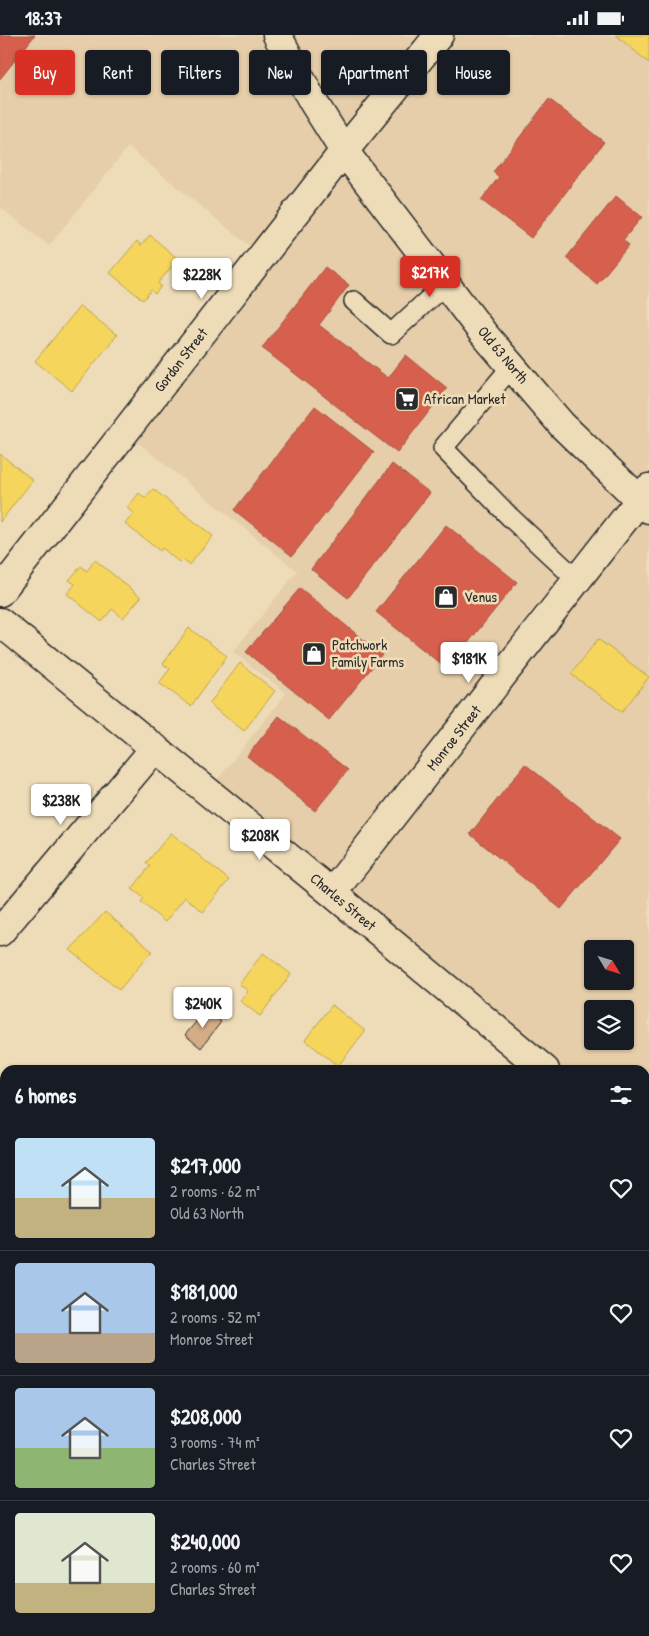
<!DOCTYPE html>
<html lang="en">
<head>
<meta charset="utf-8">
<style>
  body { margin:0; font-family:"Patrick Hand",sans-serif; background:#20242c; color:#f1f3f6; height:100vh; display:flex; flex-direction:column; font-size:19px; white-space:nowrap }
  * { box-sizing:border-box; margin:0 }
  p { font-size:16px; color:#9ea1a6 }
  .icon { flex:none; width:28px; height:28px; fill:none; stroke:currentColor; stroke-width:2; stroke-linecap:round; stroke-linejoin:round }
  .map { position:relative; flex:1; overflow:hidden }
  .sheet { position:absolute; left:0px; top:1030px; width:650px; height:571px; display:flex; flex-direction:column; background:#171b24; border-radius:15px 15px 0 0; box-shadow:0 1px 4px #0004 }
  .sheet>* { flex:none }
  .top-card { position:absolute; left:15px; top:15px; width:620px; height:45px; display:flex; gap:10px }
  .needle { width:32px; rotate:128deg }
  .controls { position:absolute; left:584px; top:905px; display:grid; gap:10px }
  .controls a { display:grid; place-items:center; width:50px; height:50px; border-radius:5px; background:#171b24; box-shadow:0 1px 4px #0004; font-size:25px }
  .price { position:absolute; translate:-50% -42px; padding:0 11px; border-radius:5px; background:#fff; color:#222; font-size:16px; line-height:32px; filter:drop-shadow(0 1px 2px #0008) }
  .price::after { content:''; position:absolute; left:50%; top:30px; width:15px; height:11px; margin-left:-8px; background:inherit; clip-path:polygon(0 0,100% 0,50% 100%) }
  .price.selected { background:#d93025; color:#fff }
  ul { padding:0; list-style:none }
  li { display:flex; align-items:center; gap:15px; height:125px; padding:0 15px }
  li+li { border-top:1px solid #363941 }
  li span { display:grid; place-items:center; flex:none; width:140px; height:100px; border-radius:5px; color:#555 }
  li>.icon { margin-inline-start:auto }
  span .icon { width:60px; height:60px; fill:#fffc; stroke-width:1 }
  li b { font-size:21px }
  h2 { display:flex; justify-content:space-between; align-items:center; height:60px; padding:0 15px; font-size:21px }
  .chip { padding:0 18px; border-radius:5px; background:#171b24; box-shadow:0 1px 4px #0004; font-size:18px; line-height:45px }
  .chip.selected { background:#d93025; color:#fff }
  .status { display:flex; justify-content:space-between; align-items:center; height:35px; padding:0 25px; background:#171b24; direction:ltr }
  .status svg { height:14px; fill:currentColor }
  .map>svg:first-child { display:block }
  .built { fill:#e6ceaa; fill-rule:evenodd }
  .homes { fill:#f6d55c; stroke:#b9a24d }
  .shops { fill:#d6604d; stroke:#a35043 }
  .building { fill:#d4ad86; stroke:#2b2b2b }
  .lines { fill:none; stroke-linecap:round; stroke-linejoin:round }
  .lane-casing { stroke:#2b2b2b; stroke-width:22 }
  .street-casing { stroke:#2b2b2b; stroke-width:31 }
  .secondary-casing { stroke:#2b2b2b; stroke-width:31 }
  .lane { stroke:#eedcb9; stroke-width:19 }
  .street { stroke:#eedcb9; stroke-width:28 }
  .secondary { stroke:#eedcb9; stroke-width:28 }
  .labels { text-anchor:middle; stroke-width:5; stroke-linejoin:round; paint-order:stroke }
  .street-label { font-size:15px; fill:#2b2b2b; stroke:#eedcb9 }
  .poi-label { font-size:15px; fill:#2b2b2b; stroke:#eedcb9; text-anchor:start }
</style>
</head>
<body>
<div class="status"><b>18:37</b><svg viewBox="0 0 49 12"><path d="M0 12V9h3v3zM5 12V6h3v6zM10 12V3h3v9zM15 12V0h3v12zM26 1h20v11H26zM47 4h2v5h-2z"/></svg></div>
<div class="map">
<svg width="649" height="1601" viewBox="0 0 649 1601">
  <rect width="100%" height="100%" fill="#eedcb9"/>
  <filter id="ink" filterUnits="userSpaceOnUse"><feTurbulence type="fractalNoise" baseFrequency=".02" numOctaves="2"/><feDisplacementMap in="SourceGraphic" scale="10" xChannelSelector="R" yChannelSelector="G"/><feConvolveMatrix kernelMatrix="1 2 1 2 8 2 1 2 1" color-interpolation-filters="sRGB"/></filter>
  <g filter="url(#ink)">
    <path class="built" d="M0,0H649V1111L645,1107V1035H558L214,749L286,658L233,617L297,536L132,403L269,227L128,112L49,211L0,172ZM592,914H625V946H592ZM592,974H625V1006H592Z"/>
    <path class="homes" d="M616,0H649V28Z
      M150,200L178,224L158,248L161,251L155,259L151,255L143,265L110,238L137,206L141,210Z
      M80,271L117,300L72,356L35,326Z
      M0,419L33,445L0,487Z
      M153,454L213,501L189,530L183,525L180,528L162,513L160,516L125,489L134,478L127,473L139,458L145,463Z
      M95,525L141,562L123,583L112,574L102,587L67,559L75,549L69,545L81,531L87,536Z
      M189,593L227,621L191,671L159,648L170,634L163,629Z
      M598,604L649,642L622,677L571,639Z
      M240,628L275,656L244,696L209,669Z
      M171,798L229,845L203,877L185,862L165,887L141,867L144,863L132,854L150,831L146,828Z
      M105,877L152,916L119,955L70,915Z
      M263,918L291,939L260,981L240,966L248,956L239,949Z
      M332,970L365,996L338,1031L305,1005Z
      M649,1264V1315L645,1312V1269Z
      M5,1434V1481L0,1484V1437Z
      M97,1596H134L140,1601H93Z"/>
    <path class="shops" d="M0,0H35L0,44Z
      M549,64L604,107L531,203L481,165L499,142L493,137Z
      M616,161L642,182L623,205L629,210L597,249L566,223Z
      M325,232L349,250L319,290L388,343L406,320L447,353L397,418L262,313Z
      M315,371L374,417L292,521L234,475Z
      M392,429L430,458L348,563L311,534Z
      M446,490L517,547L447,634L376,577Z
      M300,553L382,620L329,685L246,617Z
      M279,681L348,735L315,776L247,721Z
      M525,729L620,804L561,874L470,799Z"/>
    <path class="building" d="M206,975L221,987L201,1013L185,1000Z"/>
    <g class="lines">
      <defs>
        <path id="lane" d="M354,266L391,299L445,249
          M512,331L443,413L510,482L577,545"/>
        <path id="street" d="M0,557L344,116L439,0
          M0,587L332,858L545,1035
          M332,858L649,453
          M0,897L155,713
          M645,1118L649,1121
          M0,1593L5,1587"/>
        <path id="secondary" d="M277,0L312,65L344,116L483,298L562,390L649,474"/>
      </defs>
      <use href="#lane" class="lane-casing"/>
      <use href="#street" class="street-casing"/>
      <use href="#secondary" class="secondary-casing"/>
      <use href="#lane" class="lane"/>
      <use href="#street" class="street"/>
      <use href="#secondary" class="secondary"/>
    </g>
  </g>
  <defs>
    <symbol id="supermarket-square" viewBox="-11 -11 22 22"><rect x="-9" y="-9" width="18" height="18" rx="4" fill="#2b2b2b" stroke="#eedcb9"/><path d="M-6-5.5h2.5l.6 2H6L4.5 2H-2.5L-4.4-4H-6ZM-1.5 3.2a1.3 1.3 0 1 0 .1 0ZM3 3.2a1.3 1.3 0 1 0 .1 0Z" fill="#fff"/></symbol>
    <symbol id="shop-square" viewBox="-11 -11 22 22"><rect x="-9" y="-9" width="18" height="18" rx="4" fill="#2b2b2b" stroke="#eedcb9"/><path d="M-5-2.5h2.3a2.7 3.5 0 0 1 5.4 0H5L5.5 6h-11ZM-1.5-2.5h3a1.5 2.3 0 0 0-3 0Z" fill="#fff"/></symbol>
  </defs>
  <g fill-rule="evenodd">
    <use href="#supermarket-square" x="393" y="350" width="28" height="28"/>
    <use href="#shop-square" x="432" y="548" width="28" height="28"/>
    <use href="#shop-square" x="300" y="605" width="28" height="28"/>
  </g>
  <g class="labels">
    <g class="street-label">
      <text transform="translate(503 320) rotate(50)" y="5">Old 63 North</text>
      <text transform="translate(181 325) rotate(-52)" y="5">Gordon Street</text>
      <text transform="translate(454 703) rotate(-52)" y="5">Monroe Street</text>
      <text transform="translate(343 867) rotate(40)" y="5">Charles Street</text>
    </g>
    <g class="poi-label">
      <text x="424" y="369">African Market</text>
      <text x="464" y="567">Venus</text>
      <text x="332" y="615">Patchwork<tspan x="332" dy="17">Family Farms</tspan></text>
    </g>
  </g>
</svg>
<div class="controls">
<a><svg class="needle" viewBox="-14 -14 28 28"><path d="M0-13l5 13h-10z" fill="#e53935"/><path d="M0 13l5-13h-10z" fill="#9ea1a6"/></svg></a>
<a><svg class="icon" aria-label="layers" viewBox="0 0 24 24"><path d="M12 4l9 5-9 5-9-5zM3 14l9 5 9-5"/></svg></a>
</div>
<b class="price selected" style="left:430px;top:263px">$217K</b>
<b class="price" style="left:202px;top:265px">$228K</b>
<b class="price" style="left:469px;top:649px">$181K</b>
<b class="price" style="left:61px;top:791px">$238K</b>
<b class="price" style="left:260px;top:826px">$208K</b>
<b class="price" style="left:203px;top:994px">$240K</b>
<div class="top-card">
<a class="chip selected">Buy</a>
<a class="chip">Rent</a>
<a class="chip">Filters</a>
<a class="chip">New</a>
<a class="chip">Apartment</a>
<a class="chip">House</a>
</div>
<section class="sheet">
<h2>6 homes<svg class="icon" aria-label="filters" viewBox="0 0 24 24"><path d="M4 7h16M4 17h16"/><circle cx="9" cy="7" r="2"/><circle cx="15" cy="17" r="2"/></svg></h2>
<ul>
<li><span style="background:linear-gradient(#bfe0f5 60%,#c2b280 0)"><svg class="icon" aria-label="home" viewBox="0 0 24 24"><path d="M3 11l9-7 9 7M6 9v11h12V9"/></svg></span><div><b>$217,000</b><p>2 rooms · 62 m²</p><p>Old 63 North</p></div><svg class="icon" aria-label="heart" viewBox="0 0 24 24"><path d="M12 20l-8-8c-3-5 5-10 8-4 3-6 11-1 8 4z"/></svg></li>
<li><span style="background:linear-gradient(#a9c7e8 70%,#b9a48a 0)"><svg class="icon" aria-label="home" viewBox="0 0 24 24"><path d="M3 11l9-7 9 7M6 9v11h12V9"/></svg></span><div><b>$181,000</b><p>2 rooms · 52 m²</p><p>Monroe Street</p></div><svg class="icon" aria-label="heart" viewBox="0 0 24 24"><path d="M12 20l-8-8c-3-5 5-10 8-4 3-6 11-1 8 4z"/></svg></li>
<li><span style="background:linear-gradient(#a9c7e8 60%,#8fb573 0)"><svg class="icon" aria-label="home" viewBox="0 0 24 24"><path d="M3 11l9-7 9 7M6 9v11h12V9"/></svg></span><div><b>$208,000</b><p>3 rooms · 74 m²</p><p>Charles Street</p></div><svg class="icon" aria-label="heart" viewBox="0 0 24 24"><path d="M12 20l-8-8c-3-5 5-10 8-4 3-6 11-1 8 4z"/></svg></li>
<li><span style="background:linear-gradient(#dfe7d0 70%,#c2b280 0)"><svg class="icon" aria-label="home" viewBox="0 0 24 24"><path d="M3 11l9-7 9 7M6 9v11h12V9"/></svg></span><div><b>$240,000</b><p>2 rooms · 60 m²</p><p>Charles Street</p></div><svg class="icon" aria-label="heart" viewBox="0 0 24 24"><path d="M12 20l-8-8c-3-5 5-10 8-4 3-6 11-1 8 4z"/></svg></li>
</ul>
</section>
</div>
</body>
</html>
